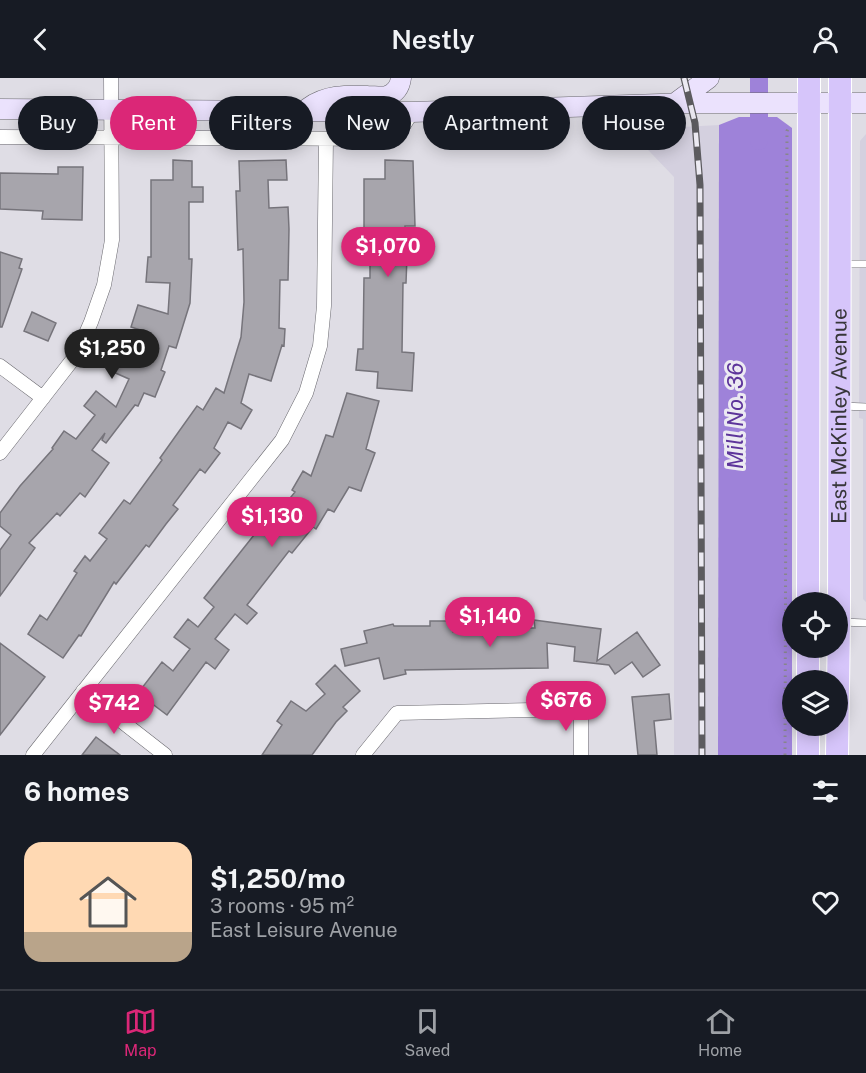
<!DOCTYPE html>
<html lang="en">
<head>
<meta charset="utf-8">
<style>
  body { margin:0; font-family:"Public Sans",sans-serif; background:#20242c; color:#f1f3f6; height:100vh; display:flex; flex-direction:column; font-size:22px; white-space:nowrap }
  * { box-sizing:border-box; margin:0 }
  p { font-size:20px; color:#9ea1a6 }
  .icon { flex:none; width:33px; height:33px; fill:none; stroke:currentColor; stroke-width:2; stroke-linecap:round; stroke-linejoin:round }
  .map { position:relative; height:677px; overflow:hidden }
  .drawer { display:flex; flex-direction:column; background:#171b24; flex:1 }
  .drawer>* { flex:none }
  .banner { position:absolute; left:18px; top:18px; width:831px; height:54px; display:flex; gap:12px }
  .fabs { position:absolute; left:782px; top:514px; display:grid; gap:12px }
  .fabs a { display:grid; place-items:center; width:66px; height:66px; border-radius:50%; background:#171b24; box-shadow:0 3px 15px #0003; font-size:30px }
  .price { position:absolute; translate:-50% -51px; padding:0 14px; border-radius:21px; background:#db2777; color:#fff; font-size:20px; line-height:39px; filter:drop-shadow(0 2px 3px #0008) }
  .price::after { content:''; position:absolute; left:50%; top:36px; width:18px; height:14px; margin-left:-9px; background:inherit; clip-path:polygon(0 0,100% 0,50% 100%) }
  .price.active { background:#222; color:#fff }
  ul { padding:0; list-style:none }
  li { display:flex; align-items:center; gap:18px; height:150px; padding:0 24px }
  li+li { border-top:2px solid #363941 }
  li span { display:grid; place-items:center; flex:none; width:168px; height:120px; border-radius:18px; color:#555 }
  li>.icon { margin-inline-start:auto }
  span .icon { width:72px; height:72px; fill:#fffc; stroke-width:1 }
  li b { font-size:26px }
  h2 { display:flex; justify-content:space-between; align-items:center; height:72px; padding:0 24px; font-size:26px }
  .chip { padding:0 21px; border-radius:27px; background:#171b24; box-shadow:0 3px 15px #0003; font-size:21px; line-height:54px }
  .chip.active { background:#db2777; color:#fff }
  header { display:flex; justify-content:space-between; align-items:center; height:78px; padding:0 24px; background:#171b24; font-size:27px; font-weight:600 }
  .tabs { display:flex; justify-content:space-around; align-items:center; height:84px; border-top:2px solid #363941; background:#171b24; font-size:16px; color:#9ea1a6 }
  .tabs a { display:grid; justify-items:center; gap:3px }
  .tabs .active { color:#db2777 }
  .map>svg:first-child { display:block }
  .built { fill:#d4d0df }
  .water { fill:#9e82d9 }
  .lines { fill:none; stroke-linecap:round; stroke-linejoin:round }
  .canal { stroke:#9e82d9; stroke-width:18 }
  .building { fill:#a7a5ac; stroke:#76747b; stroke-width:1.5 }
  .lane-casing { stroke:#6a696f; stroke-width:8 }
  .street-casing { stroke:#6a696f; stroke-width:15 }
  .secondary-casing { stroke:#6a696f; stroke-width:21 }
  .primary-casing { stroke:#fff; stroke-width:24 }
  .path { stroke:#88868c; stroke-width:3; stroke-dasharray:1.5 4.5; stroke-linecap:butt }
  .lane { stroke:#fff; stroke-width:7 }
  .street { stroke:#fff; stroke-width:14 }
  .secondary { stroke:#ebe2fd; stroke-width:20 }
  .primary { stroke:#d6c5fa; stroke-width:22 }
  .rail-casing { stroke:#5c5b5f; stroke-width:7 }
  .rail { stroke:#eceaf2; stroke-width:4.5; stroke-dasharray:14; stroke-linecap:butt }
  .labels { text-anchor:middle; stroke-width:6; stroke-linejoin:round; paint-order:stroke }
  .street-label { font-size:21px; fill:#373639; stroke:#eceaf2 }
  .water-label { font-size:22px; font-style:italic; fill:#5d349a; stroke:#eceaf2 }
</style>
</head>
<body>
<header><svg class="icon" aria-label="back" viewBox="0 0 24 24"><path d="M15 5l-7 7 7 7"/></svg>Nestly<svg class="icon" aria-label="person" viewBox="0 0 24 24"><circle cx="12" cy="8" r="4"/><path d="M4 21q1-7 8-7t8 7"/></svg></header>
<div class="map">
<svg width="866" height="677" viewBox="0 0 866 677">
  <rect width="100%" height="100%" fill="#dfdde5"/>
  <path class="built" d="M719,47L718,677H674V99L629,52Z
    M866,56V524L863,521V341L859,340L860,63Z"/>
  <path class="water" d="M739,39H777L792,50V677H718L719,47Z"/>
  <g class="lines">
    <path class="canal" d="M759,63V0"/>
  </g>
  <path class="building" d="M173,82L192,83V109H203V124H189V181H192L190,225L176,270L169,268L161,292L165,294L155,319L144,315L138,328L135,327L106,365L102,362L105,355L92,372L109,385L85,419L80,415L60,438L57,435L29,465L35,470L0,518V472L11,457L0,448V435L20,408L53,371L52,370L64,353L76,361L95,337L84,328L96,313L116,329L129,301L111,293L119,274L142,284L150,255L131,249L138,227L168,236L170,205L146,204L148,179H151V102H173Z
    M286,82L287,102H268L269,130L288,129L289,151L288,202H280L279,250L285,251L284,268L282,267L271,303L249,296L241,325L252,332L241,351L228,344L214,370L220,375L205,395L200,391L173,427L178,431L166,446L149,469L146,467L116,506L114,504L81,558L79,557L63,580L28,556L40,537L47,542L77,495L74,493L85,478L90,483L107,461L99,455L124,422L130,426L162,382L160,380L197,328L203,332L216,310L224,315L241,259L244,224L243,171L238,172L236,113H240L239,83Z
    M385,82L413,83L415,148H405L404,178H407L406,205H403L402,274L414,275L412,313L377,310L378,294L356,292L358,271H363L364,200H370V177L387,178V150H364V101H385Z
    M58,89H83L82,142L42,141L43,133L0,131V95L58,96Z
    M0,174L22,181L19,190L22,191L2,249H0Z
    M32,234L56,245L48,263L24,253Z
    M347,315L379,323L366,371L375,375L361,413L349,409L334,434L328,431L316,451L313,449L292,475L289,473L247,527L257,535L247,546L235,536L215,561L229,572L215,591L206,584L167,637L138,615L162,584L173,593L190,571L174,559L188,541L198,549L214,529L204,520L262,447L266,450L295,414L292,412L303,393L311,398L326,357L333,359Z
    M534,542L601,551L597,583L637,554L660,587L643,599L632,584L615,596L609,587L574,583L575,569L547,565L548,590L405,592L406,596L384,601L379,580L345,588L341,571L367,565L364,553L393,546L394,548H430V543H452L453,554H506V550H535Z
    M0,565L45,599L0,657Z
    M335,587L360,613L343,629L347,633L336,644L312,677H262L282,647L277,643L291,623L306,633L325,616L316,606Z
    M669,616L671,641L654,643L657,677H638L632,619Z
    M96,659L120,677H82Z"/>
  <g class="lines">
    <defs>
      <path id="lane" d="M842,186H866
        M842,328L866,329
        M842,544L866,545"/>
      <path id="street" d="M0,59L395,61L412,34
        M0,288L43,320
        M0,375L77,276L91,244L104,207L112,162L111,0
        M83,613L165,677
        M33,677L282,362L306,315L320,268L324,228L326,61
        M363,677L397,635L581,631V677"/>
      <path id="secondary" d="M674,26L709,0
        M308,30C326,17 346,17 368,18C374,18 382,19 387,18C396,15 400,8 401,0
        M0,31L412,34L691,25H866"/>
      <g id="primary">
        <path d="M808,525L809,0"/>
        <path d="M808,603V570"/>
        <path d="M808,677V648"/>
        <path id="s1" d="M837,677L839,544L840,0"/>
      </g>
    </defs>
    <use href="#lane" class="lane-casing"/>
    <use href="#street" class="street-casing"/>
    <use href="#secondary" class="secondary-casing"/>
    <use href="#primary" class="primary-casing"/>
    <path class="path" d="M785,677L787,53L789,49"/>
    <use href="#lane" class="lane"/>
    <use href="#street" class="street"/>
    <use href="#secondary" class="secondary"/>
    <use href="#primary" class="primary"/>
    <defs>
      <path id="rail" d="M684,0L695,45L700,107L702,677"/>
    </defs>
    <use href="#rail" class="rail-casing"/>
    <use href="#rail" class="rail"/>
  </g>
  <g class="labels">
    <g class="street-label">
      <text dy="7" stroke="none"><textPath href="#s1" startOffset="339">East McKinley Avenue</textPath></text>
    </g>
    <g class="water-label">
      <text transform="translate(735 338) rotate(-90)" y="8">Mill No. 36</text>
    </g>
  </g>
</svg>
<div class="fabs">
<a><svg class="icon" aria-label="locate" viewBox="0 0 24 24"><circle cx="12" cy="12" r="6"/><path d="M12 2v4M12 18v4M2 12h4M18 12h4"/></svg></a>
<a><svg class="icon" aria-label="layers" viewBox="0 0 24 24"><path d="M12 4l9 5-9 5-9-5zM3 14l9 5 9-5"/></svg></a>
</div>
<b class="price" style="left:388px;top:200px">$1,070</b>
<b class="price active" style="left:112px;top:302px">$1,250</b>
<b class="price" style="left:272px;top:470px">$1,130</b>
<b class="price" style="left:490px;top:570px">$1,140</b>
<b class="price" style="left:566px;top:654px">$676</b>
<b class="price" style="left:114px;top:657px">$742</b>
<div class="banner">
<a class="chip">Buy</a>
<a class="chip active">Rent</a>
<a class="chip">Filters</a>
<a class="chip">New</a>
<a class="chip">Apartment</a>
<a class="chip">House</a>
</div>
</div>
<section class="drawer">
<h2>6 homes<svg class="icon" aria-label="filters" viewBox="0 0 24 24"><path d="M4 7h16M4 17h16"/><circle cx="9" cy="7" r="2"/><circle cx="15" cy="17" r="2"/></svg></h2>
<ul>
<li><span style="background:linear-gradient(#ffd9b3 75%,#b9a48a 0)"><svg class="icon" aria-label="home" viewBox="0 0 24 24"><path d="M3 11l9-7 9 7M6 9v11h12V9"/></svg></span><div><b>$1,250/mo</b><p>3 rooms · 95 m²</p><p>East Leisure Avenue</p></div><svg class="icon" aria-label="heart" viewBox="0 0 24 24"><path d="M12 20l-8-8c-3-5 5-10 8-4 3-6 11-1 8 4z"/></svg></li>
</ul>
</section>
<nav class="tabs">
<a class="active"><svg class="icon" aria-label="map" viewBox="0 0 24 24"><path d="M3 6l6-2 6 2 6-2v14l-6 2-6-2-6 2zM9 4v14M15 6v14"/></svg>Map</a>
<a><svg class="icon" aria-label="saved" viewBox="0 0 24 24"><path d="M7 4h10v16l-5-4-5 4z"/></svg>Saved</a>
<a><svg class="icon" aria-label="home" viewBox="0 0 24 24"><path d="M3 11l9-7 9 7M6 9v11h12V9"/></svg>Home</a>
</nav>
</body>
</html>
